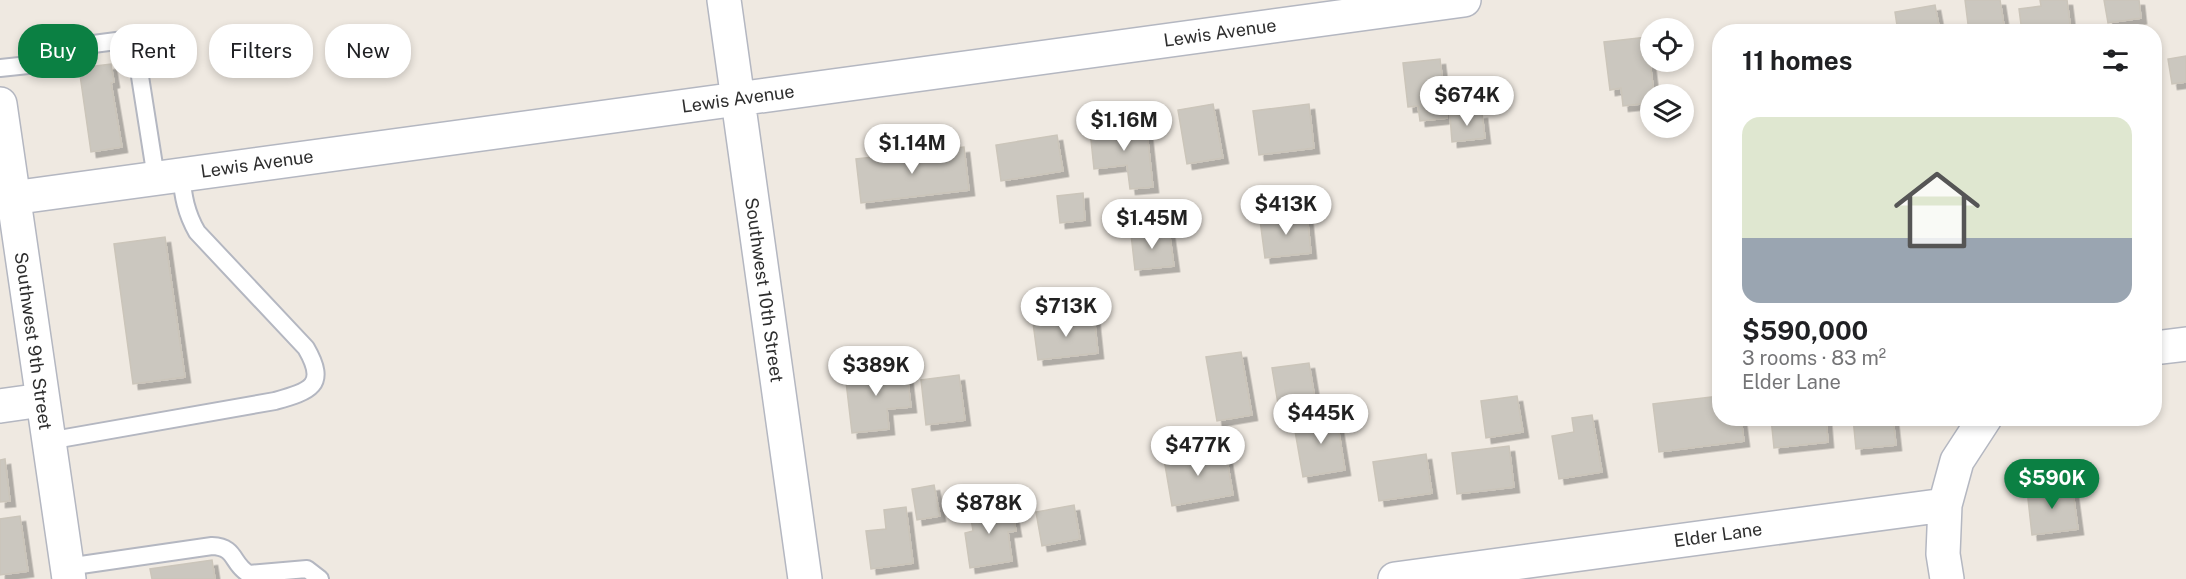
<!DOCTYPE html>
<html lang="en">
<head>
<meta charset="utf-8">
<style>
  body { margin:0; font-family:"Public Sans",sans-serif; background:#f2f2f2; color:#202124; height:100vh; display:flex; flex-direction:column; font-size:22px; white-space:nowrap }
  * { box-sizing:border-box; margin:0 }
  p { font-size:20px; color:#757577 }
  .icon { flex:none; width:33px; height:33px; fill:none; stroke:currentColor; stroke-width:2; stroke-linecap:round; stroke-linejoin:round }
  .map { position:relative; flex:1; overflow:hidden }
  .drawer { position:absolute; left:1712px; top:24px; width:450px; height:402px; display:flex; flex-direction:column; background:#fff; border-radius:24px; box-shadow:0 3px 9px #0003 }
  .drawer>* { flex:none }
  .hud { position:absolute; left:18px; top:24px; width:570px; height:54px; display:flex; gap:12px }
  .tools { position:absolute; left:1640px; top:18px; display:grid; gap:12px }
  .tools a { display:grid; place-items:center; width:54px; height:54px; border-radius:50%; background:#fff; box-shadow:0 3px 9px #0003; font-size:30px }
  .price { position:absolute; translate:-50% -51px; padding:0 14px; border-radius:21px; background:#fff; color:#222; font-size:20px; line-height:39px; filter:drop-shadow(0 2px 3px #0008) }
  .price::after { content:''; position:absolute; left:50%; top:36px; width:18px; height:14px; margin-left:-9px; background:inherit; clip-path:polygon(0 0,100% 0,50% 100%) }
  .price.active { background:#0b8043; color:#fff }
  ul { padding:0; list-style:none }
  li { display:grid; align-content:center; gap:12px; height:318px; padding:0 30px }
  li span { display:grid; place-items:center; height:186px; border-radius:18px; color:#555 }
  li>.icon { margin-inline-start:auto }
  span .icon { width:108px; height:108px; fill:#fffc; stroke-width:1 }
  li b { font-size:26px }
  h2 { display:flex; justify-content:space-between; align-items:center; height:72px; padding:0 30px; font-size:26px }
  .chip { padding:0 21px; border-radius:24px; background:#fff; box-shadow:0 3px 9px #0003; font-size:21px; line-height:54px }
  .chip.active { background:#0b8043; color:#fff }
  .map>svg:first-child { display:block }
  .building { fill:#cbc7bf; stroke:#cbc5ba; stroke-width:1.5; filter:url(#shadow) }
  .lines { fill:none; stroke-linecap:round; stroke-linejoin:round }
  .service-casing { stroke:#b4b7c1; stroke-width:20 }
  .minor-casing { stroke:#b4b7c1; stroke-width:36 }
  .secondary-casing { stroke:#b4b7c1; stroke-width:36 }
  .service { stroke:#fff; stroke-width:16 }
  .minor { stroke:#fff; stroke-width:33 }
  .secondary { stroke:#fff; stroke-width:33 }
  .labels { text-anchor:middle; stroke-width:6; stroke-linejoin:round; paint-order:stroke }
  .street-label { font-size:18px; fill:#2e2e2e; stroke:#fff }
</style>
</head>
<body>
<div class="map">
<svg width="2186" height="579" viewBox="0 0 2186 579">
  <defs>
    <filter id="shadow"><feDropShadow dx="5.5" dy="5.5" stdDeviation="0" flood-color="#0004"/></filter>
  </defs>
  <rect width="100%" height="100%" fill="#efe9e1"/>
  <path class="building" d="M1965,0H2000L2005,32H1969Z
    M2040,0H2067L2071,32H2022L2019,9L2041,6Z
    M2104,0H2139L2141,18L2108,23Z
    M1935,5L1940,32H1898L1895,12Z
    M1839,25V32H1803L1802,29Z
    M1647,37L1654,94H1650V103L1623,106L1621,88L1610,90L1604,42Z
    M2186,56V82L2172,84L2168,59Z
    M1440,59L1447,118L1420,121L1418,106L1408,107L1403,63Z
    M111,64L114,82L111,83L122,147L91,152L79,68Z
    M1213,104L1223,158L1187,164L1178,110Z
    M1309,104L1314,148L1259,155L1253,111Z
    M1482,113L1485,138L1452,142L1450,116Z
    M1146,123L1153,187L1130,189L1127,165L1094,169L1090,130Z
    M1057,135L1063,171L1001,181L996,145Z
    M964,147L969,190L861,203L856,159Z
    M1083,193L1085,220L1060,223L1057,196Z
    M1307,214L1311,253L1265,258L1260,220Z
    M1169,230L1174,266L1135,270L1131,234Z
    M165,237L185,377L133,384L114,244Z
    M1094,315L1098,353L1038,360L1033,323Z
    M1241,352L1252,415L1217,421L1206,357Z
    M1309,363L1315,399L1278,404L1272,368Z
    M906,365L911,407L887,409L889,429L852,433L845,373Z
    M959,375L965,420L926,425L921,380Z
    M1517,396L1523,432L1486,438L1481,401Z
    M1719,396V418H1741L1744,441L1659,452L1653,404Z
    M1335,408L1345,470L1303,477L1295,431L1310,429L1308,413Z
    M1592,415L1602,472L1559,479L1552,436L1574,432L1572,418Z
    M1771,418H1826L1828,442L1774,448Z
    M1853,418H1893L1896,445L1856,449Z
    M1509,446L1514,487L1457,494L1452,453Z
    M1225,448L1233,495L1172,506L1164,459Z
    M1426,454L1432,493L1379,501L1373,462Z
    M5,459L10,501L0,502V460Z
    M934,485L940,516L917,520L912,489Z
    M2072,485L2078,529L2032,535L2027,490Z
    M984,498L987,513L1012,509L1016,531L1008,532L1012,561L970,568L965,533L973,531L968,500Z
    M1074,505L1080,539L1042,546L1036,512Z
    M906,507L913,563L871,569L866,531L886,529L884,510Z
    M20,516L28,571L0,575V519Z
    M212,560L215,579H152L150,569Z"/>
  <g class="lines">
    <defs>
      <path id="service" d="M0,68L47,63L78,46L124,40L136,51L156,178
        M48,441L275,401C310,391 328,386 306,348L197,232C186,213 183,196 181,174
        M67,567L212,546C237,547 231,564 249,574L307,569L320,579"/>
      <path id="minor" d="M724,0L805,579
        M12,198L1464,0
        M2154,348L2186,344
        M0,406L42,400
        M1945,505L1943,554L1947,579
        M1395,579L1945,505L1957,461L1985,418"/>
      <path id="secondary" d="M0,104L69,579"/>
    </defs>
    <use href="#service" class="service-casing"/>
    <use href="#minor" class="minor-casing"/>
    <use href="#secondary" class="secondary-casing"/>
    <use href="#service" class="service"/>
    <use href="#minor" class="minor"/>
    <use href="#secondary" class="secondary"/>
  </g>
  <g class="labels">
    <g class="street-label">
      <text transform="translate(1220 33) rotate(-8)" y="6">Lewis Avenue</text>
      <text transform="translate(738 99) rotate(-8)" y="6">Lewis Avenue</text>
      <text transform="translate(257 164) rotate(-8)" y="6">Lewis Avenue</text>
      <text transform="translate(764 290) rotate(82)" y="6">Southwest 10th Street</text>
      <text transform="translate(33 341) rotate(82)" y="6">Southwest 9th Street</text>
      <text transform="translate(1718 535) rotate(-8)" y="6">Elder Lane</text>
    </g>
  </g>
</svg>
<div class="tools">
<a><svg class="icon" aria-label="locate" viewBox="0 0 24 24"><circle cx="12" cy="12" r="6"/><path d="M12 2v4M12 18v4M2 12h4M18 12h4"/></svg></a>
<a><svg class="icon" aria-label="layers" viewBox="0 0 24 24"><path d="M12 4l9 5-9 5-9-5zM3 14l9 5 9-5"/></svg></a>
</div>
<b class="price" style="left:1467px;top:127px">$674K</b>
<b class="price" style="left:1124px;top:152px">$1.16M</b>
<b class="price" style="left:912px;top:175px">$1.14M</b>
<b class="price" style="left:1286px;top:236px">$413K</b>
<b class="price" style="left:1152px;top:250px">$1.45M</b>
<b class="price" style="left:1066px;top:338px">$713K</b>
<b class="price" style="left:876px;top:397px">$389K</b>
<b class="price" style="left:1321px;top:445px">$445K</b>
<b class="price" style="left:1198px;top:477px">$477K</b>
<b class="price active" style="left:2052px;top:510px">$590K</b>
<b class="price" style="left:989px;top:535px">$878K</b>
<div class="hud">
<a class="chip active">Buy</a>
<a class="chip">Rent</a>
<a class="chip">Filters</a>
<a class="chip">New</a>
</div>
<section class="drawer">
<h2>11 homes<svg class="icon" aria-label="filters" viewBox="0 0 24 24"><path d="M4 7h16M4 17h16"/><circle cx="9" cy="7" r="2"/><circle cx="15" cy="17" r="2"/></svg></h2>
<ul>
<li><span style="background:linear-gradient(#dfe7d0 65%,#9aa5b1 0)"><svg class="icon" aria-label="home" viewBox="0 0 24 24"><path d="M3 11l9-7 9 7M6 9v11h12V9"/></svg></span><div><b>$590,000</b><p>3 rooms · 83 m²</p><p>Elder Lane</p></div></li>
</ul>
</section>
</div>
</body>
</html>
